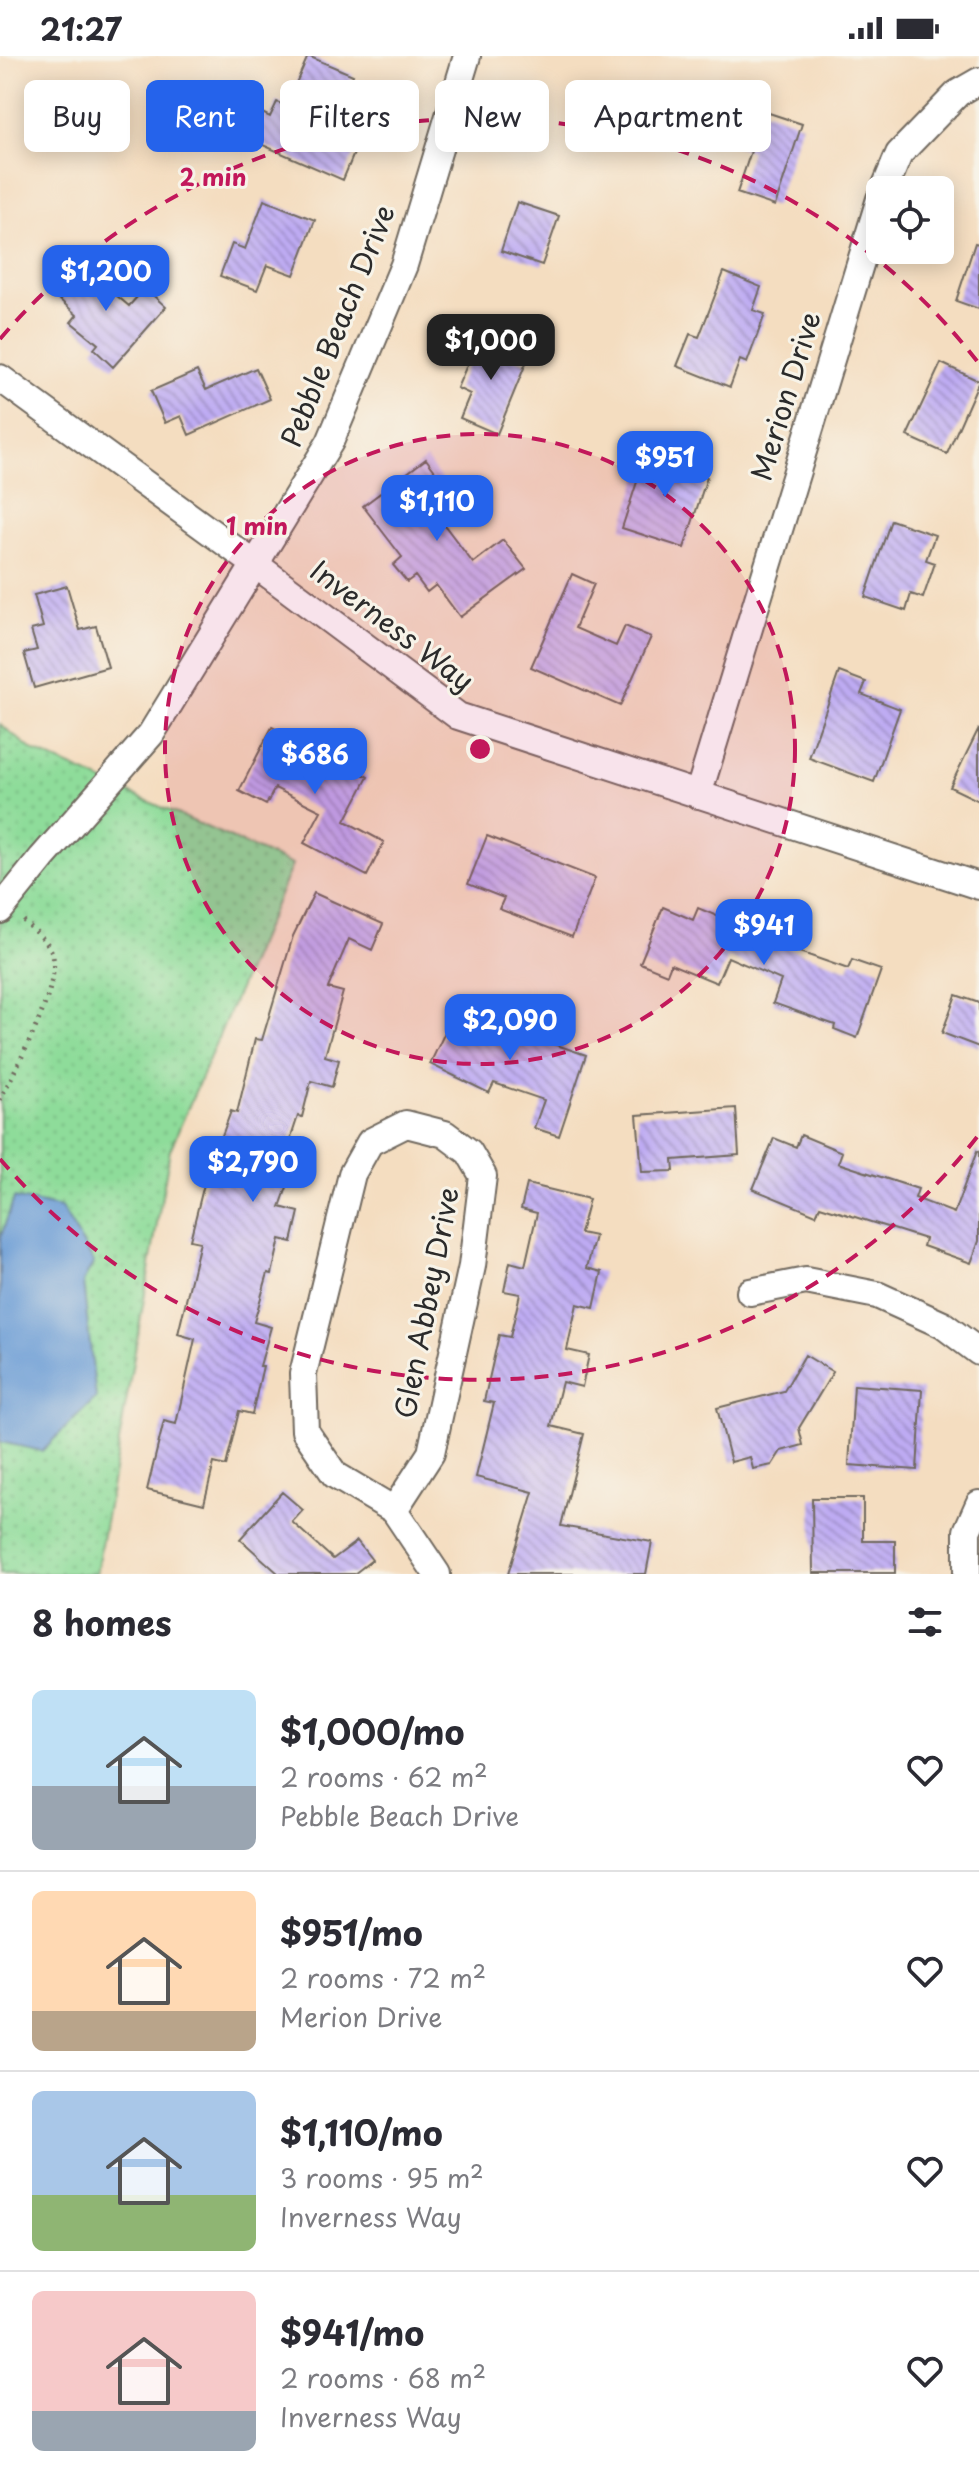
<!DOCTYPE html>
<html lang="en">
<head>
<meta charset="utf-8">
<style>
  body { margin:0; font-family:"Playpen Sans",sans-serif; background:#f2f2f3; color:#2b2b33; height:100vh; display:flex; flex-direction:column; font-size:30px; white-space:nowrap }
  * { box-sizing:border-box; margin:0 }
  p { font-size:26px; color:#7c7c81 }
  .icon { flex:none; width:44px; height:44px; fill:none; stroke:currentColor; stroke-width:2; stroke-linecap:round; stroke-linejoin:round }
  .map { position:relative; height:1518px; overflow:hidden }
  .panel { display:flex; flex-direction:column; background:#fff; flex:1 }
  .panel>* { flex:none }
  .guide { position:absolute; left:24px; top:24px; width:932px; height:72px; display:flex; gap:16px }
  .tools { position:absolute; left:866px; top:120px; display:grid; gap:16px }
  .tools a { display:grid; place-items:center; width:88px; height:88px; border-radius:12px; background:#fff; box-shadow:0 4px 20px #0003; font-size:40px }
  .price { position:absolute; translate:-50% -68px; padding:0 18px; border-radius:16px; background:#2563eb; color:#fff; font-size:26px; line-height:52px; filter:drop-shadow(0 2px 4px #0008) }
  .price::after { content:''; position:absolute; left:50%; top:48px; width:24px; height:18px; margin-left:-12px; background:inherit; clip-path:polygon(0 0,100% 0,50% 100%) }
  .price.active { background:#222; color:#fff }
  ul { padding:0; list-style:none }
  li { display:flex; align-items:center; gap:24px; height:200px; padding:0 32px }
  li+li { border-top:2px solid #e1e1e2 }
  li span { display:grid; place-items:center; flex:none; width:224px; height:160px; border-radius:12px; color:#555 }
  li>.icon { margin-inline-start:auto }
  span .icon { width:96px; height:96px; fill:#fffc; stroke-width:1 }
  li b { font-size:34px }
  h2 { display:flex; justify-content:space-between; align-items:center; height:96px; padding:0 32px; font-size:34px }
  .tag { padding:0 28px; border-radius:12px; background:#fff; box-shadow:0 4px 20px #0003; font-size:28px; line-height:72px }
  .tag.active { background:#2563eb; color:#fff }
  .status { display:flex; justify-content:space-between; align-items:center; height:56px; padding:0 40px; background:#fff; direction:ltr }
  .status svg { height:22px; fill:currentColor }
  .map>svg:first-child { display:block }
  .grass { fill:url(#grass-dots); stroke:#5c8462; stroke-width:2 }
  .water { fill:#6c9dd6; stroke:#4c6480; stroke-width:2 }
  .building { fill:url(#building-back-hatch) }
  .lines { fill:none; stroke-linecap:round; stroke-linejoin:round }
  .minor-casing { stroke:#71695f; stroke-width:30 }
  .path { stroke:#71695f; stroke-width:5; stroke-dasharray:2 6; stroke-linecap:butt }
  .minor { stroke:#fff; stroke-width:26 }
  .ring { fill:none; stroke:#c2185b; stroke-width:4; stroke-dasharray:14 10 }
  .labels { text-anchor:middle; stroke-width:6; stroke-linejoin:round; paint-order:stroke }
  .street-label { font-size:28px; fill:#2b2b2b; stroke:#f7f3e8 }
  .centre { fill:#c2185b; stroke:#f7f3e8; stroke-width:4 }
  .ring-label { font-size:24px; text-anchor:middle; font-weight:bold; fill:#c2185b; stroke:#f7f3e8; stroke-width:6; stroke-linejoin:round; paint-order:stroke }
</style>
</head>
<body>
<div class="status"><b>21:27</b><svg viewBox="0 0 49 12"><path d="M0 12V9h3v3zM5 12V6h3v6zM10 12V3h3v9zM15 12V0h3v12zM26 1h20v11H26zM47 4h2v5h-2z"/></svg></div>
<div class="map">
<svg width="979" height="1518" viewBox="0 0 979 1518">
  <defs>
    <pattern id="grass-dots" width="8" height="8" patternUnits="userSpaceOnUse" patternTransform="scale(2)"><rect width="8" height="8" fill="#8edc9a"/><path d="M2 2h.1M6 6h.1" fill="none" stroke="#7bbd85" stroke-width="1.8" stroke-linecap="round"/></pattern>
    <pattern id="building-back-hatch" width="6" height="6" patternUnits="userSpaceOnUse" patternTransform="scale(2)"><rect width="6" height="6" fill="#beabf3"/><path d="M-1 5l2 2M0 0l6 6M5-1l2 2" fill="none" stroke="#9b8bc5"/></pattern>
  </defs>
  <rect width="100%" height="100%" fill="#f7f3e8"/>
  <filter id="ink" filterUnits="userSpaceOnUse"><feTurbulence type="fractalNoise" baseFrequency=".0125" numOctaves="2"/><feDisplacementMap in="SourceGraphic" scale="16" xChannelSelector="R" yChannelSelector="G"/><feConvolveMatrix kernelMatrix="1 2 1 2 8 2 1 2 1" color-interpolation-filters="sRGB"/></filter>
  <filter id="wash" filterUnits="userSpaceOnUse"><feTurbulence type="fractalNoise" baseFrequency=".006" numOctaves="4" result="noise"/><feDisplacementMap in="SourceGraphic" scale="32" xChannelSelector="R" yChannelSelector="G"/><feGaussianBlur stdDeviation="1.8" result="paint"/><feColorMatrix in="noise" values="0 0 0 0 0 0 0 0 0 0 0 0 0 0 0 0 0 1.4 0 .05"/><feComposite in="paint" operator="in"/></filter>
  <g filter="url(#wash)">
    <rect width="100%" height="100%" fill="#f4ddc0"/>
    <path class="grass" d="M0,668L32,694L292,809L170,1094L96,1518H0Z"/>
    <path class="water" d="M14,1142L61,1152L94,1206L83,1226L96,1342L42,1395L0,1386V1183Z"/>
    <g id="blocks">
      <path class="building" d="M308,0L353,19L325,82L355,95L343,124L249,83L260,56L270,61L277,46L286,50Z
        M763,55L802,68L775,150L737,137L751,95L734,89L741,66L757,71Z
        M264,144L315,164L294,219L267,209L257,234L220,220L232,188L245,193Z
        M517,146L559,160L542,209L501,195Z
        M975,187L979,188V253L956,245Z
        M77,206L129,250L145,232L166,251L113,311L94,293L98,288L71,266L77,259L51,236Z
        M724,216L761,231L753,254L765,258L747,307L740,304L730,331L677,310L690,278L699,281Z
        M497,274L516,282L509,300L526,307L497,378L460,362L470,338L457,332L477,286L489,292Z
        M941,307L979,325L947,398L907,380Z
        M256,312L270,343L189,379L181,360L165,367L151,335L197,315L206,334Z
        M648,392L686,405L684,413L707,421L684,492L622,472Z
        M426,403L447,431L427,446L473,507L503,484L526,513L460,561L436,529L427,536L415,520L407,526L393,509L402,501L363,450Z
        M891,464L935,479L926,504L935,507L923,542L911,538L906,555L865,541Z
        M572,518L594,528L575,572L616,590L625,570L651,581L620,650L531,611Z
        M67,530L80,574L96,570L108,611L34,632L24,597L37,594L31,574L43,571L34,539Z
        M839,616L866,626L861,638L900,653L874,726L809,702Z
        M272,671L368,721L345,765L384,786L367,820L304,787L321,755L275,732L266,749L239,735Z
        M979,672V745L950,731Z
        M487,780L595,822L572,881L499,853L504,842L468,828Z
        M314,837L383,868L372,894L349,883L328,932L343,936L325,1000L339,1004L332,1031L311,1025L302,1061L298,1060L282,1109L293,1114L280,1151L299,1156L292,1186L280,1183L272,1218L268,1217L254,1266L271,1271L260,1310H263L252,1358L239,1355L226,1410L214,1407L204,1448L147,1434L164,1365L176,1368L195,1283L178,1278L200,1186L190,1184L203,1132L231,1055L237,1057L255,983L262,984L293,880Z
        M663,851L693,864L698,852L767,881L765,884L848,913L852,904L881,914L857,982L834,973L835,969L773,947L781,924L728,901L717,927L671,908L667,918L640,907Z
        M956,939L979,947V991L942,977Z
        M461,942L521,970L518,976L586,999L559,1080L534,1072L544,1044L494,1027L489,1037L430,1008Z
        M736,1052L739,1099L673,1104L674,1115L642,1116L637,1059Z
        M801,1079L842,1096L838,1107L918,1133L915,1142L954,1157L977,1095L979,1096V1185L971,1207L923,1190L925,1183L820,1150L816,1159L753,1133L774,1082L796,1091Z
        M527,1128L589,1143L580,1177L595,1180L587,1212L602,1216L594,1252L577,1248L567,1294L589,1299L582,1331L562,1326L551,1370L584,1378L561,1470L652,1486L646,1518H508L533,1436L476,1421L494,1347L484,1345L499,1279L510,1281L520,1238L504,1235L510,1206L525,1210L537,1157L521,1153Z
        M805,1299L833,1316L799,1372L803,1389L781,1395L772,1409L753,1413L750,1401L731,1406L717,1352L784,1335Z
        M854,1329L922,1334L917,1414L849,1409Z
        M282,1436L303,1454L292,1466L333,1503L357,1485L372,1504L354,1518H279L240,1483Z
        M812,1442H863V1485H895V1517H813Z"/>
    </g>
  </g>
  <g filter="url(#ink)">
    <use href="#blocks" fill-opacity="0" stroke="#71695f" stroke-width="2"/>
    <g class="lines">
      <defs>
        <path id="minor" d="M884,134L899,98L958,37L979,25
          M0,322L256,509L458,660L979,830
          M698,739L880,143
          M0,854L42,802L151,678L330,386L404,209L467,0
          M750,1236L806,1225L877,1239L943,1269L979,1296
          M394,1454L431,1397L472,1210L483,1120L469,1096L445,1078L406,1068L370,1086L352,1118L303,1318L305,1375L335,1419L394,1454L437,1518
          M967,1518V1475L979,1448"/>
      </defs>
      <use href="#minor" class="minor-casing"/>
      <path class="path" d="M0,1044C15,1013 63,929 52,897C48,884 33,874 23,864"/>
      <use href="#minor" class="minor"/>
    </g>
  </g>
  <circle cx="480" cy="693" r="315" fill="#c2185b" fill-opacity=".12"/>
  <g class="ring">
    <circle cx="480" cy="693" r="315"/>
    <path d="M977 1081A631 631 0 0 1 0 1103M0 283A631 631 0 0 1 977 305"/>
  </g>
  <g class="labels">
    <g class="street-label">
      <text transform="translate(338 270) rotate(-68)" y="10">Pebble Beach Drive</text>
      <text transform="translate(786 340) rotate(-73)" y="10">Merion Drive</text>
      <text transform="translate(392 570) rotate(37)" y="10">Inverness Way</text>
      <text transform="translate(427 1247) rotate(-79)" y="10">Glen Abbey Drive</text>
    </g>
  </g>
  <circle cx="480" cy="693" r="12" class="centre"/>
  <g class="ring-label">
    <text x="213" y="130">2 min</text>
    <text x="257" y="479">1 min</text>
  </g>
</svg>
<div class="tools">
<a><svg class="icon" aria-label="locate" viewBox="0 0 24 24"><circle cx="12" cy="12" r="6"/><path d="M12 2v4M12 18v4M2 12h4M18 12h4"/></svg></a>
</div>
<b class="price" style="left:106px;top:257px">$1,200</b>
<b class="price active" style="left:491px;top:326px">$1,000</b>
<b class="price" style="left:665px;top:443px">$951</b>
<b class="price" style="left:437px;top:487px">$1,110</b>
<b class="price" style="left:315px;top:740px">$686</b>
<b class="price" style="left:764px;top:911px">$941</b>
<b class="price" style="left:510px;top:1006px">$2,090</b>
<b class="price" style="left:253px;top:1148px">$2,790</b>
<div class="guide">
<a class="tag">Buy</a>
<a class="tag active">Rent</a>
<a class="tag">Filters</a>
<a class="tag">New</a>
<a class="tag">Apartment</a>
</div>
</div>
<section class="panel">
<h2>8 homes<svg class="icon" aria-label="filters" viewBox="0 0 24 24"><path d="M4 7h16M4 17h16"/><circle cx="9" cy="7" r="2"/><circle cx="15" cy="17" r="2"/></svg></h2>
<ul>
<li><span style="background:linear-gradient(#bfe0f5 60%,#9aa5b1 0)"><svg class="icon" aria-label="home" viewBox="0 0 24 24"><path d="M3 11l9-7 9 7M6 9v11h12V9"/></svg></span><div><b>$1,000/mo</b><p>2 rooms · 62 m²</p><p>Pebble Beach Drive</p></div><svg class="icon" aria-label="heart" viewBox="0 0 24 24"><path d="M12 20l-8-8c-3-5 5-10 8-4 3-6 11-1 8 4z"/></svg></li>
<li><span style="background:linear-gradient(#ffd9b3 75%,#b9a48a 0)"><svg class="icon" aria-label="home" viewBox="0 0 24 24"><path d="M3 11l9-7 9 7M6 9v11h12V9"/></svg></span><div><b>$951/mo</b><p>2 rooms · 72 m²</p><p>Merion Drive</p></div><svg class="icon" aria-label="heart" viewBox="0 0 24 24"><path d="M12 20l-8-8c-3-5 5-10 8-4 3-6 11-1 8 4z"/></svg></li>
<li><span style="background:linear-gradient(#a9c7e8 65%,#8fb573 0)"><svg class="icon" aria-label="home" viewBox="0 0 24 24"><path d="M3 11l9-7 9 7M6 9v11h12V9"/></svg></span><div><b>$1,110/mo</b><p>3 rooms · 95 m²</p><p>Inverness Way</p></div><svg class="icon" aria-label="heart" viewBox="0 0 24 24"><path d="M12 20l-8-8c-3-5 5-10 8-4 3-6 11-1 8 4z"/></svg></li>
<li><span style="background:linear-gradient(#f6c9c9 75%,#9aa5b1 0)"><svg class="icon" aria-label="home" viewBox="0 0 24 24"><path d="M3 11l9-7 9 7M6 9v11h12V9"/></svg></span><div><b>$941/mo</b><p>2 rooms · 68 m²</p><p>Inverness Way</p></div><svg class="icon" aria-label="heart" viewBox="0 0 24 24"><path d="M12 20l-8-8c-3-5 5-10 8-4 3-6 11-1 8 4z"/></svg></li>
</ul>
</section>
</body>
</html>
